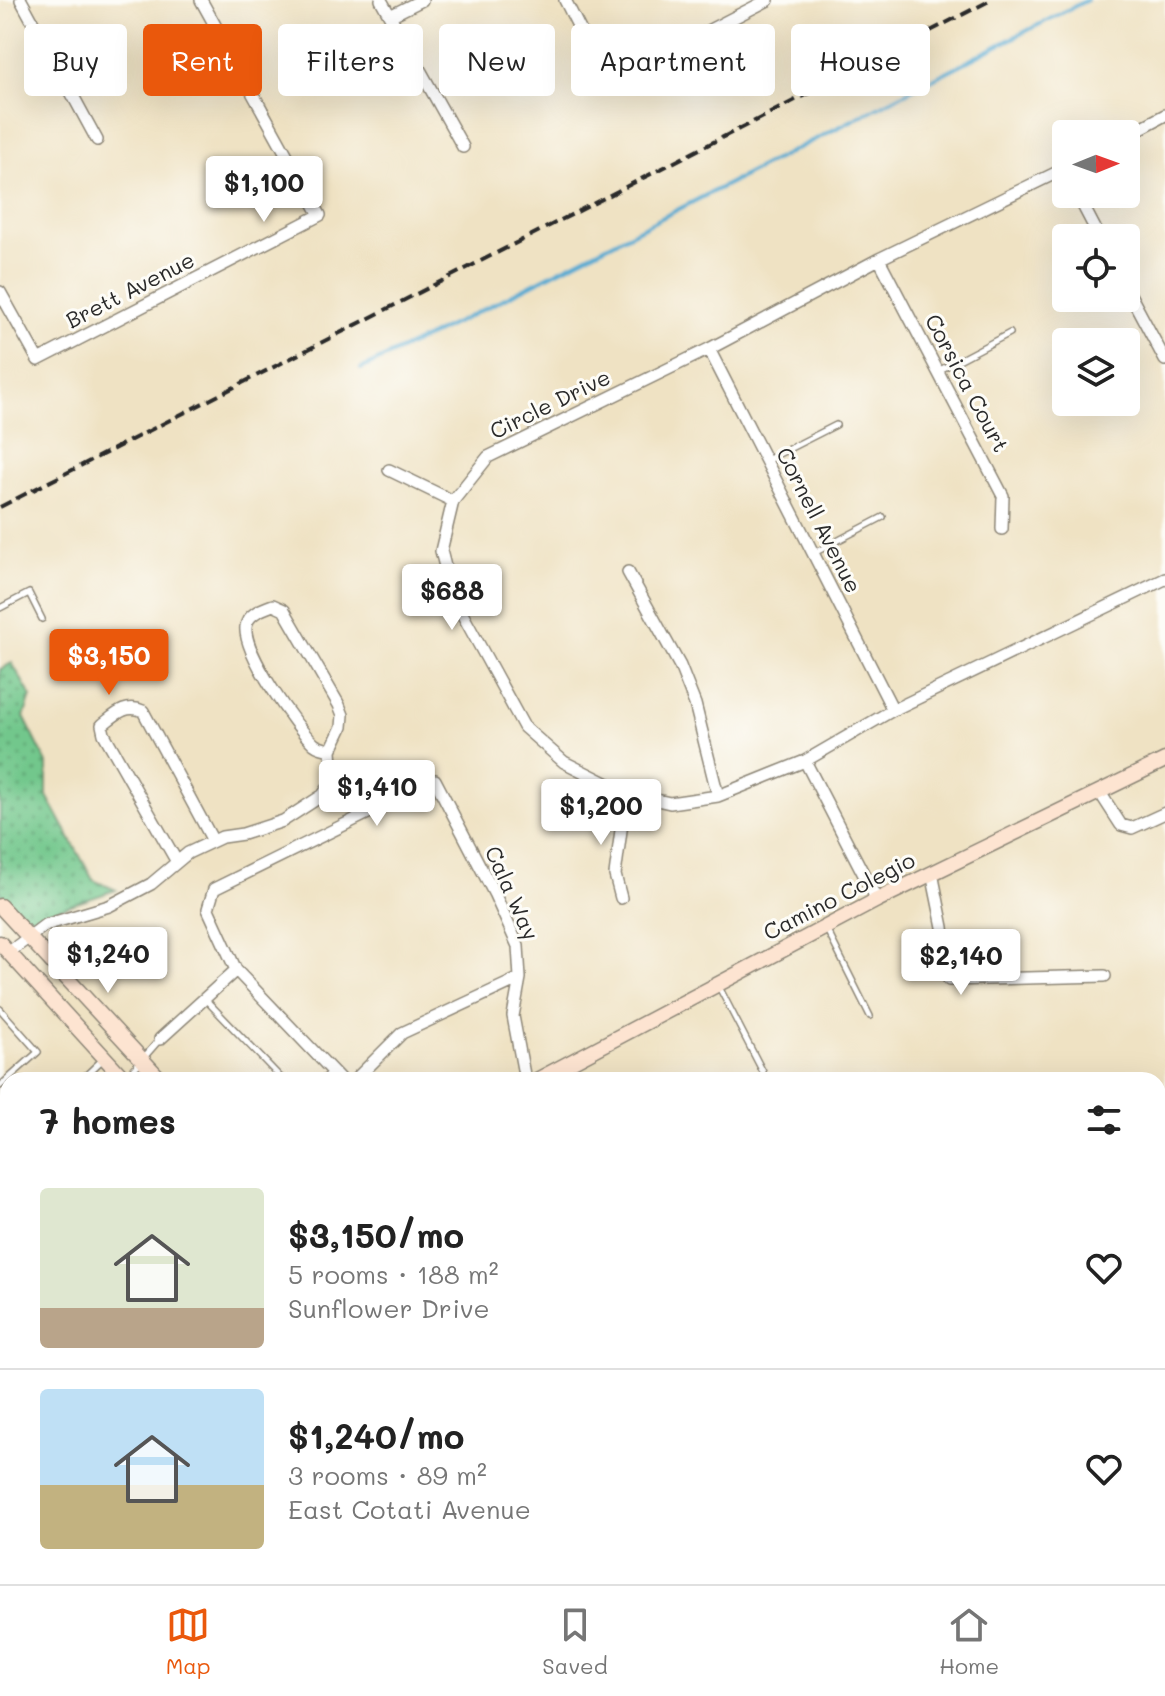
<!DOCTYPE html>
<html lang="en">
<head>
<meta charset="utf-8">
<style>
  body { margin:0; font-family:Mali,sans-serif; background:#f6f6f6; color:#222; height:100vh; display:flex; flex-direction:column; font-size:30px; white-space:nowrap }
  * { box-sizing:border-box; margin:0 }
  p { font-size:26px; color:#767676 }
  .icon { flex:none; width:44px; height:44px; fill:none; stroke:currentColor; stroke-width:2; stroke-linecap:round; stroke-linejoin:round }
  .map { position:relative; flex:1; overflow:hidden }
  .sheet { position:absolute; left:0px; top:1072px; width:1166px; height:512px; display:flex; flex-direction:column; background:#fff; border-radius:24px 24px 0 0; box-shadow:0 8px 32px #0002 }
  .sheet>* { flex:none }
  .top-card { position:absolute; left:24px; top:24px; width:1118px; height:72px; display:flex; gap:16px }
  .needle { width:52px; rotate:89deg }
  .tools { position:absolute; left:1052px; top:120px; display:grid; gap:16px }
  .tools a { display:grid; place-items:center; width:88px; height:88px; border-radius:8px; background:#fff; box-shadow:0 8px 32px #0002; font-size:40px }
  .price { position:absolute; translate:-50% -68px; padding:0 18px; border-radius:8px; background:#fff; color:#222; font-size:26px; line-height:52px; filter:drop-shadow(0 2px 4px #0008) }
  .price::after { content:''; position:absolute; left:50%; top:48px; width:24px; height:18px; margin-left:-12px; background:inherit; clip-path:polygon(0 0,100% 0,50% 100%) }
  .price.active { background:#ea580c; color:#fff }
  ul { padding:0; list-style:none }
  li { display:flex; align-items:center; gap:24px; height:200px; padding:0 40px }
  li+li { border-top:2px solid #e0e0e0 }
  li span { display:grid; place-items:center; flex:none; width:224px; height:160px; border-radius:8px; color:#555 }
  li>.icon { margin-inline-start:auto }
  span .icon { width:96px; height:96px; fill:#fffc; stroke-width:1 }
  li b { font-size:34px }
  h2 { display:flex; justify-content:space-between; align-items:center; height:96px; padding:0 40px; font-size:34px }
  .pill { padding:0 28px; border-radius:8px; background:#fff; box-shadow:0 8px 32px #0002; font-size:28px; line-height:72px }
  .pill.active { background:#ea580c; color:#fff }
  .dock { display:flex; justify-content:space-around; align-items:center; height:112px; border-top:2px solid #e0e0e0; background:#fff; font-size:22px; color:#767676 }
  .dock a { display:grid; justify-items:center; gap:4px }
  .dock .active { color:#ea580c }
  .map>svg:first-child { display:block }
  .grass { fill:url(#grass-dots); stroke:#4e795c; stroke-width:2 }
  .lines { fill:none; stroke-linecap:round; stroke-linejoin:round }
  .stream { stroke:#56aad2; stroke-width:4 }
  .lane-casing { stroke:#8d8677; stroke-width:8 }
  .street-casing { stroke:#8d8677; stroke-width:14 }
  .secondary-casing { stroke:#8d8677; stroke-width:17 }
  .lane { stroke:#fff; stroke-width:5 }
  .street { stroke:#fff; stroke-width:11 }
  .secondary { stroke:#fde4d1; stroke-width:14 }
  .rail { stroke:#2b2b2b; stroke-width:4; stroke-dasharray:12 6; stroke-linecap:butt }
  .labels { text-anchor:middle; stroke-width:6; stroke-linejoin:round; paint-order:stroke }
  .street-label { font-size:22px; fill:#2b2b2b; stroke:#fdfcf7 }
</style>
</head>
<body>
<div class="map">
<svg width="1165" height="1584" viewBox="0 0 1165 1584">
  <defs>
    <pattern id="grass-dots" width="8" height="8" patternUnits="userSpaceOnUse" patternTransform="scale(2)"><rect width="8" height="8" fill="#72c78c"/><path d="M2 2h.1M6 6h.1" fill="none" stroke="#5ea273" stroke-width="1.8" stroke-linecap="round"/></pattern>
  </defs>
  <rect width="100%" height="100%" fill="#fdfcf7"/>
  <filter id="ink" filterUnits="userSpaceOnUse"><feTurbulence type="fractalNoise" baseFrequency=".0125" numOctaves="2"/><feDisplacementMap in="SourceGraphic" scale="16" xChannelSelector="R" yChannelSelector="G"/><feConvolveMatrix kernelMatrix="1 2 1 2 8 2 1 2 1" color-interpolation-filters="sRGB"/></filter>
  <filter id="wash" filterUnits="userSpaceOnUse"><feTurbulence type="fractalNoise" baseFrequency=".006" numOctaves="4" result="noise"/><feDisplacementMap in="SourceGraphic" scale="32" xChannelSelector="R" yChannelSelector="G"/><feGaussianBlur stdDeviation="1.8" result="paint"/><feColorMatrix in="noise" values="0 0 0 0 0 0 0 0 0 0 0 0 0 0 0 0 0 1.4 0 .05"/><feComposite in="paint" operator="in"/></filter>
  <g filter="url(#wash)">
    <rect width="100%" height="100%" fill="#efe2c3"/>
    <path class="grass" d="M12,663L31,696L24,717L47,763V796L93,880L116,890L32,918L20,915L0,893V669Z"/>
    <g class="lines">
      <path class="stream" d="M361,369L468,317L1087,0"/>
    </g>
  </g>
  <g filter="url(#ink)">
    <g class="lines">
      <defs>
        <path id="lane" d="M938,371L1010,333
          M767,460L836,425
          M814,553L883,517
          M0,608L29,593L42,619
          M826,928L870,1016
          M718,985L763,1072
          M205,999L283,1080
          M0,1009L38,1052L0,1086
          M125,1079L160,1039
          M81,1080L102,1060
          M322,1080L333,1071
          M0,1160L8,1152
          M1158,1398L1165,1401
          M1158,1545H1165
          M1158,1571L1165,1570
          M452,1576L459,1584
          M530,1576L537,1584
          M1152,1576V1584
          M176,1584L348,1578"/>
        <path id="street" d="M21,0L97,140
          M381,0L463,147
          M565,0L607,83L768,0
          M390,16L422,0
          M1126,136L1165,115
          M1066,168L879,259L709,349L488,457L453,501L441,551L453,597L524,727L564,762L626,793L670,803L718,796L805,761L893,710L1165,579
          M1077,194L1100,238
          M879,259L1003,496L1002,529
          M1126,287L1165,360
          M0,292L38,360L320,215L201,0
          M709,349L893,710
          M389,470L453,501
          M628,572L680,666L695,704L718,796
          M805,761L877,900
          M1099,791L1121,825L1132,828L1165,813
          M177,862L104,734L102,725C115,715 126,703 143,711L213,841
          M932,873L943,927L949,980L1105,976
          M621,898L615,875L626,793
          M8,953L45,925L109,906L151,884L188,853L222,837L243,834L283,821L323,795L333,781L331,750L342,727L343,715L339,705L284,610L273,605C262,609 247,614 246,627C243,652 295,726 314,744C319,748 325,749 331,750
          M236,970L341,1080
          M160,1039L236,970L208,909L214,889L435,780L495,895L518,946L520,978L513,1016L525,1080
          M355,1080L402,1033L520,978
          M1158,1106L1165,1109
          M1158,1296L1165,1298
          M1158,1366L1165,1350
          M1112,1576V1584
          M875,1577V1576"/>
        <path id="secondary" d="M0,906L161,1080
          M0,943L125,1080
          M537,1080L877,900L1165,760
          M0,1451L8,1449
          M0,1481L8,1480
          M588,1576L595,1584
          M616,1576L624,1584
          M349,1578L353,1576"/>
      </defs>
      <use href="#lane" class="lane-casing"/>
      <use href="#street" class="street-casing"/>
      <use href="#secondary" class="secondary-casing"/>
      <use href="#lane" class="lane"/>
      <use href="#street" class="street"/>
      <use href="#secondary" class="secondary"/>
      <path class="rail" d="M0,507L991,0"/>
    </g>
  </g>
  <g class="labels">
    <g class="street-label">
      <text transform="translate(130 290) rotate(-27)" y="8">Brett Avenue</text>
      <text transform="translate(967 383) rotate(62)" y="8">Corsica Court</text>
      <text transform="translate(550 404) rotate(-26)" y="8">Circle Drive</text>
      <text transform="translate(819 520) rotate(63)" y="8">Cornell Avenue</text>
      <text transform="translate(512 893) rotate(66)" y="8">Cala Way</text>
      <text transform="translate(839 896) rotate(-27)" y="8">Camino Colegio</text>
    </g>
  </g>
</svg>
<div class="tools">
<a><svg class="needle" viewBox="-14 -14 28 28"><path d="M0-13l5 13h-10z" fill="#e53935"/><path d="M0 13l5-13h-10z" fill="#767676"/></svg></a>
<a><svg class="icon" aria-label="locate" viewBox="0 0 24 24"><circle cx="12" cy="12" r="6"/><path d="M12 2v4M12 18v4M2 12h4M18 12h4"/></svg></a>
<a><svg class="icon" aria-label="layers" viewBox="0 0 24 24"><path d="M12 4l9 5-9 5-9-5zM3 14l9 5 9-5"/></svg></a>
</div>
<b class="price" style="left:264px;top:224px">$1,100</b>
<b class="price" style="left:452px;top:632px">$688</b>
<b class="price active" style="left:109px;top:697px">$3,150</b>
<b class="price" style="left:377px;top:828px">$1,410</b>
<b class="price" style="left:601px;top:847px">$1,200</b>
<b class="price" style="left:108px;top:995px">$1,240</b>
<b class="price" style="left:961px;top:997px">$2,140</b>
<div class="top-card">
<a class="pill">Buy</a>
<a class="pill active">Rent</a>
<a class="pill">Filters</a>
<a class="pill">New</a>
<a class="pill">Apartment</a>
<a class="pill">House</a>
</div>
<section class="sheet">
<h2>7 homes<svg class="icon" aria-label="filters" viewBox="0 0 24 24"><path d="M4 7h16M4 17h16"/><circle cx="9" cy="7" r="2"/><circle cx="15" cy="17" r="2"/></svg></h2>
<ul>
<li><span style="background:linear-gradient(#dfe7d0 75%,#b9a48a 0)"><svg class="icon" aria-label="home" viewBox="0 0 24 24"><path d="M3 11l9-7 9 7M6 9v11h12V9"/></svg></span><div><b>$3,150/mo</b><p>5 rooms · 188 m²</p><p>Sunflower Drive</p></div><svg class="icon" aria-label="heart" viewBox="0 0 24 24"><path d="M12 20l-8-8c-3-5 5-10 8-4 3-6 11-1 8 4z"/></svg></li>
<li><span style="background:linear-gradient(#bfe0f5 60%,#c2b280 0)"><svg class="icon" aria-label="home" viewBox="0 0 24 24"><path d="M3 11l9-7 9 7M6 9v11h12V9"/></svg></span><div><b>$1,240/mo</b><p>3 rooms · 89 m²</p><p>East Cotati Avenue</p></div><svg class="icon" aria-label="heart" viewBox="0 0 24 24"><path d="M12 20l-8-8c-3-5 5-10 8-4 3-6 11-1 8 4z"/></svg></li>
</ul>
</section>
</div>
<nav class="dock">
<a class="active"><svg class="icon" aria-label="map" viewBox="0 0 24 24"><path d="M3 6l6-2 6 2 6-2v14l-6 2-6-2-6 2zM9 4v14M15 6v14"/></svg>Map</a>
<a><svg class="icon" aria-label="saved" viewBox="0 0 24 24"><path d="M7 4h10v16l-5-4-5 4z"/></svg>Saved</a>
<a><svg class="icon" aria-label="home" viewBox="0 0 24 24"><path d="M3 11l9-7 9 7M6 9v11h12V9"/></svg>Home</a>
</nav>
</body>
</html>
